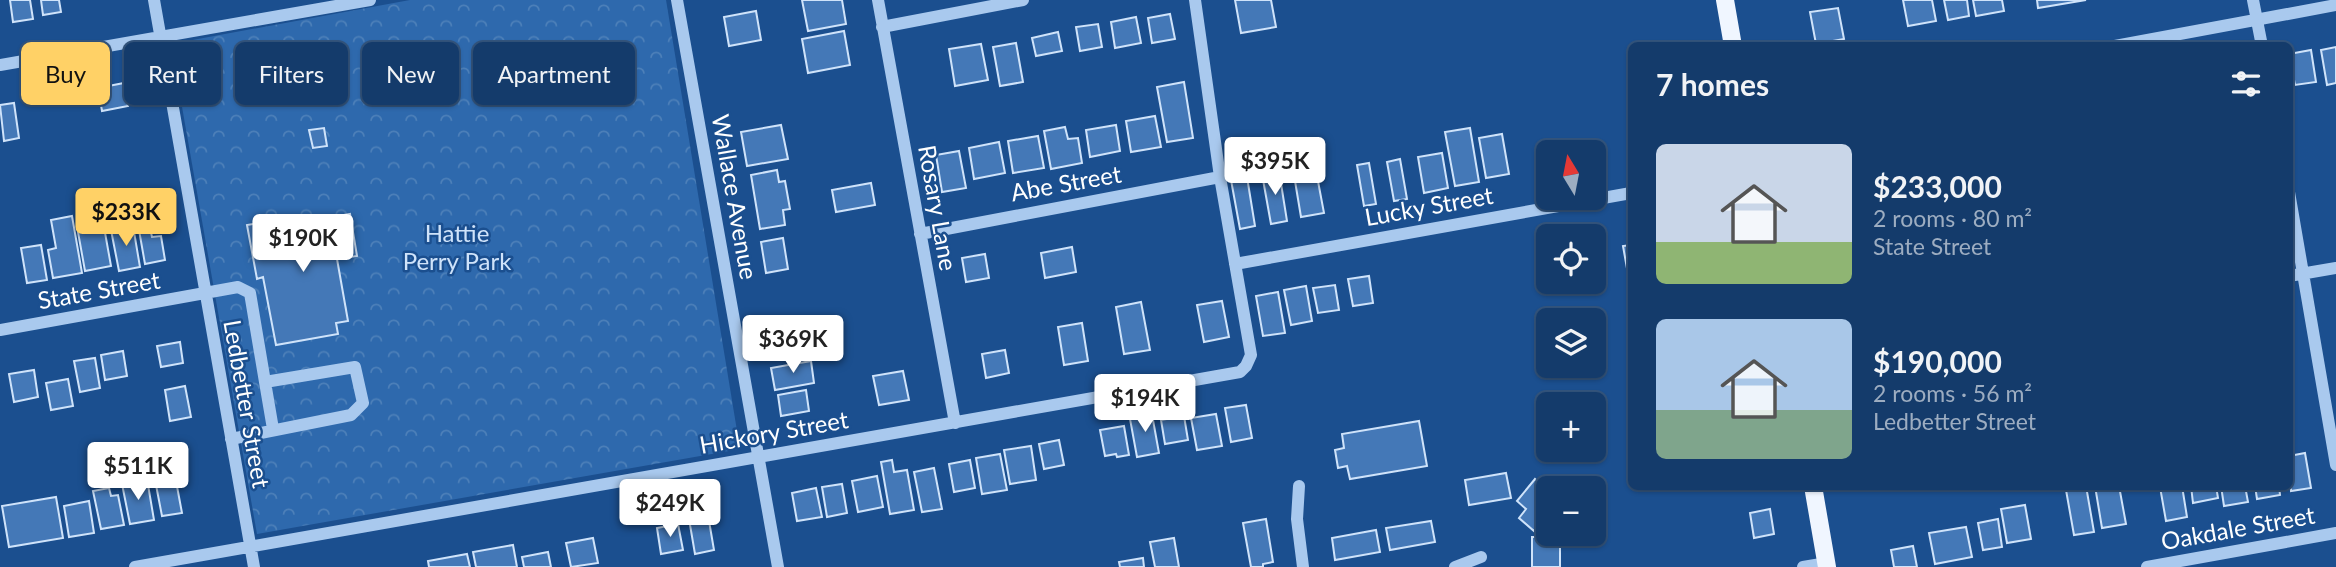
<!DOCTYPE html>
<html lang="en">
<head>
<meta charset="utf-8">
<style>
  body { margin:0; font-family:Lato,sans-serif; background:#214673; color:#f1f3f6; height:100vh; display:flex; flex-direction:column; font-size:26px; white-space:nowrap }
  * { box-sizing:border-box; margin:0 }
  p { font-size:23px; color:#9dadc1 }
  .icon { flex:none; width:38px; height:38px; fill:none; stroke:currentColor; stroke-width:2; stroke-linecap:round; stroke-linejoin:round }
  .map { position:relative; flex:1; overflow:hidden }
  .panel { position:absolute; left:1628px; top:42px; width:665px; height:448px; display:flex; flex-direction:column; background:#143b6b; border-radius:10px; box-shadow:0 2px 5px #0004,0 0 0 2px #33557e }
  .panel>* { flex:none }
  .top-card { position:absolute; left:21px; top:42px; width:665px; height:63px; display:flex; gap:14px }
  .needle { width:46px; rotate:350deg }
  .tools { position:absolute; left:1536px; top:140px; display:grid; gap:14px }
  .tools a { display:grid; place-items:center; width:70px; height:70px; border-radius:10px; background:#143b6b; box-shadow:0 2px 5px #0004,0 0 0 2px #33557e; font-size:35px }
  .price { position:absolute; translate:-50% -60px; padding:0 16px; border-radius:7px; background:#fff; color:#222; font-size:23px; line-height:46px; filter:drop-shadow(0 2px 4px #0008) }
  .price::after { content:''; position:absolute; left:50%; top:42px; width:21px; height:16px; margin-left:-10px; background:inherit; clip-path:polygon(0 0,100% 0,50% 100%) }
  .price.active { background:#ffd166; color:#111 }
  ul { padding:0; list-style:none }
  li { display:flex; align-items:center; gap:21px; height:175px; padding:0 28px }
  li span { display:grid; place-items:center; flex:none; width:196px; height:140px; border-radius:10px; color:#555 }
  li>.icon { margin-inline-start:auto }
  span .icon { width:84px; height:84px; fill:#fffc; stroke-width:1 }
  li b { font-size:30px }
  h2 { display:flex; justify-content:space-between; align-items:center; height:84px; padding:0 28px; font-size:30px }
  .pill { padding:0 24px; border-radius:10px; background:#143b6b; box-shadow:0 2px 5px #0004,0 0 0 2px #33557e; font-size:24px; line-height:63px }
  .pill.active { background:#ffd166; color:#111 }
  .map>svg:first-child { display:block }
  .park { fill:url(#park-crowns) }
  .building { fill:#4478b7; stroke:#cfe3fa; stroke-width:2 }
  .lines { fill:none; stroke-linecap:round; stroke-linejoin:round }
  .minor { stroke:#a9c9ee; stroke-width:12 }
  .major { stroke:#f0f6ff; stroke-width:18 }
  .labels { text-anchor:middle; stroke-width:5; stroke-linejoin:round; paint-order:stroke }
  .street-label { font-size:24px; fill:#fff; stroke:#1b4f8f }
  .park-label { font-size:24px; fill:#cfe3fa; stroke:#1b4f8f }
</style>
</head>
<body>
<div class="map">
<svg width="2336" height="567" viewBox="0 0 2336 567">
  <defs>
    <pattern id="park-crowns" width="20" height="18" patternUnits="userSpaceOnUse" patternTransform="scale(1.75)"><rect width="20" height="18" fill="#2e69ad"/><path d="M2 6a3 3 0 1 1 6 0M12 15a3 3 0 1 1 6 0" fill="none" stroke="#4d80b9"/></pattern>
  </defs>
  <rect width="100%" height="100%" fill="#1b4f8f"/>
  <path class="park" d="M410,0H666L740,449L257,534L171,44Z"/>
  <path class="building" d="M10,0H30L33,19L13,22Z
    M41,0H59L61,12L43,15Z
    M802,0H842L846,24L808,31Z
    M1235,0H1271L1276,27L1241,33Z
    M1903,0H1932L1936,21L1908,26Z
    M1944,0H1967L1969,16L1948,20Z
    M1973,0H2002L2004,11L1976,16Z
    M2037,0H2086L2038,8Z
    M1838,8L1844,39L1816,44L1810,12Z
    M756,11L761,40L729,46L724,17Z
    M1170,14L1175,39L1152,43L1148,18Z
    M1136,17L1141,43L1115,48L1111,22Z
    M1098,24L1102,47L1080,51L1076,27Z
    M844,31L850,65L808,73L802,39Z
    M1058,32L1062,51L1036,56L1032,38Z
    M1016,43L1023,82L1000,86L993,47Z
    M981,44L988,80L955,86L949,49Z
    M2336,47V83L2327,85L2321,50Z
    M2311,50L2316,82L2295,85L2289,54Z
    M1184,82L1193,138L1167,142L1157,87Z
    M124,83L128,106L102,111L98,88Z
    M14,103L19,138L4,141L0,105Z
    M1155,116L1161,147L1131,152L1126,121Z
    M781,125L788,159L747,166L741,132Z
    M1116,125L1120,151L1090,157L1086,130Z
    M1065,127L1068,139L1078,138L1082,163L1051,169L1044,131Z
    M324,128L327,146L313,148L309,130Z
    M1470,128L1479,182L1455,186L1445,132Z
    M1502,134L1509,174L1486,178L1479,138Z
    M1038,136L1044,168L1013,173L1008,141Z
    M999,142L1005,173L974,179L969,148Z
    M959,151L966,188L942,192L936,155Z
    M1442,153L1448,188L1424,193L1418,157Z
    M1400,159L1407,199L1394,201L1387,162Z
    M1369,163L1376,204L1364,206L1357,165Z
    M1306,167L1308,178L1317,176L1324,213L1301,217L1293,169Z
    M777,170L779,182L785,181L790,209L783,210L785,225L760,229L751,175Z
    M1279,171L1287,221L1271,224L1262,174Z
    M1247,177L1255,226L1240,229L1231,180Z
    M871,183L875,205L836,212L832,190Z
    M350,214L357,256L337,259L348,321L336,323L338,334L276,345L263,277L257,279L247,225L290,218L291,224Z
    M72,216L82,273L53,278L48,250L56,248L51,220Z
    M133,226L140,267L119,271L111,230Z
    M104,227L111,266L85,271L78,232Z
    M150,228L152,237L161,236L165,260L145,264L139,230Z
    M783,238L788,269L766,273L761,242Z
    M41,245L47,280L27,283L21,248Z
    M1631,245V291L1623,246Z
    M1072,247L1076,272L1045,278L1041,253Z
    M985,254L989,278L966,282L962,258Z
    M1369,276L1373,303L1353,306L1348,279Z
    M1335,285L1339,310L1318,313L1313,288Z
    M1306,286L1312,321L1291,325L1284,290Z
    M1278,292L1285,333L1263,336L1256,296Z
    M1222,301L1229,337L1204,342L1197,305Z
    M1141,302L1150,350L1124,354L1116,307Z
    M1082,323L1088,361L1064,365L1058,327Z
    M180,342L183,363L161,367L157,346Z
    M1005,350L1009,373L986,378L982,354Z
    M123,351L127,376L105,380L101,355Z
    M95,358L100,388L80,392L74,361Z
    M811,361L814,383L775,390L771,368Z
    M34,370L38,397L14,402L9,374Z
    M903,371L909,400L879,405L873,376Z
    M68,379L73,406L51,410L46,383Z
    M185,386L191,417L170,421L165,390Z
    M806,390L809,411L781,416L778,395Z
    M1246,405L1252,438L1231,442L1225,408Z
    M1151,409L1159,453L1137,457L1130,419L1140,418L1139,411Z
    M1216,414L1222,446L1197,450L1191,418Z
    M1184,416L1188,440L1165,444L1161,420Z
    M1419,421L1427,466L1350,479L1347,466L1338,468L1335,450L1344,448L1342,434Z
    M1124,426L1129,455L1117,457L1116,454L1105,456L1100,430Z
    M1059,440L1064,465L1044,469L1039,444Z
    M1031,446L1036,480L1010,484L1004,450Z
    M2305,453L2311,488L2291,491L2289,456Z
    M1000,454L1007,490L982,494L976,458Z
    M892,460L894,472L907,470L914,510L890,514L881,462Z
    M970,460L975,488L954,492L949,464Z
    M934,468L942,509L922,512L914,472Z
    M1506,473L1511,498L1469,505L1465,480Z
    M877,476L883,507L858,512L852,481Z
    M147,479L154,520L130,524L122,484Z
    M1535,479L1549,491V514L1534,531L1519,518L1526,509L1517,501Z
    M176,481L182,513L162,516L156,485Z
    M842,484L847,513L827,517L822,487Z
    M2086,486L2094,532L2074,535L2066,490Z
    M2095,486H2119L2126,524L2102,528Z
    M2182,486L2187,517L2166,521L2160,487Z
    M2191,486H2216L2218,498L2193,503Z
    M2221,486H2245L2248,502L2224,506Z
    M2255,486H2279L2280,495L2257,499Z
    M109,488L111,496L118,495L124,525L101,529L93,491Z
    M816,488L822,517L797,521L792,493Z
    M56,497L63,538L9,547L2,506Z
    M89,501L94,533L69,537L64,506Z
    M2025,505L2031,539L2007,543L2001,509Z
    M1770,509L1774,534L1754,538L1750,513Z
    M708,515L714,550L695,554L689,519Z
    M1266,519L1273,562L1263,564V567H1251L1243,523Z
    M1998,519L2002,547L1983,550L1978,523Z
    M1431,521L1435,542L1390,550L1386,528Z
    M678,524L683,550L661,554L657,528Z
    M1966,527L1972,557L1935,564L1929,533Z
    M1376,530L1380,552L1335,560L1332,538Z
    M1532,537H1560V567H1532Z
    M593,538L598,563L571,567L566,543Z
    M1174,538L1179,567H1155L1150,542Z
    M513,545L517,567H476L473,552Z
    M1913,546L1917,567H1894L1891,550Z
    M548,552L551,567H524L522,557Z
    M467,554L470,567H429L428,561Z
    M1143,558L1144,567H1120L1119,562Z"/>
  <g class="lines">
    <path class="minor" d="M154,0L254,567
      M677,0L778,567
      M878,0L955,423
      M2253,0L2262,46
      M882,27L1023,0
      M2115,46L2336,5
      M0,65L370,0
      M2289,192L2336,465
      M920,234L1220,177
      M1235,264L1631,193
      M2289,276L2336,268
      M0,330L238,287L250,293L265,382L355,367L363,403L351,415L231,439
      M265,382L273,429
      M1299,486L1297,519L1303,567
      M135,567L1240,372L1246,366L1251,355L1220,177L1195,0
      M1455,567L1481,557
      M1803,567L1827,563
      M2147,567L2336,533"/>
    <path class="major" d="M1725,0L1733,46
      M1813,486L1827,567"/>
  </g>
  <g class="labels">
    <g class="street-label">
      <text transform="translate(1066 184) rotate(-10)" y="8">Abe Street</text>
      <text transform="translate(734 197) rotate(80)" y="8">Wallace Avenue</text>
      <text transform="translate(1429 207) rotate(-10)" y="8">Lucky Street</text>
      <text transform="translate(937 208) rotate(80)" y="8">Rosary Lane</text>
      <text transform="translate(99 291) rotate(-10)" y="8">State Street</text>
      <text transform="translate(246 404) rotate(80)" y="8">Ledbetter Street</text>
      <text transform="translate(774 433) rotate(-10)" y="8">Hickory Street</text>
      <text transform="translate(2238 529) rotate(-10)" y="8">Oakdale Street</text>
    </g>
    <g class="park-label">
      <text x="457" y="242">Hattie<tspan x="457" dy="28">Perry Park</tspan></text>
    </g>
  </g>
</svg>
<div class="tools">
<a><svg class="needle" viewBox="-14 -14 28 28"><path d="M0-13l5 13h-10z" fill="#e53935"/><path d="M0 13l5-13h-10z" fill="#9dadc1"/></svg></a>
<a><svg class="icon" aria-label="locate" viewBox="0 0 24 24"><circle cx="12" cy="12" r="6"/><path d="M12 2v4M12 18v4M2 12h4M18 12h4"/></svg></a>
<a><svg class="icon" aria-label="layers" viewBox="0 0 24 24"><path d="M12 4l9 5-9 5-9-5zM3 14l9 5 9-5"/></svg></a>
<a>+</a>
<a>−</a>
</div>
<b class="price" style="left:1275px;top:197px">$395K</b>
<b class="price active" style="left:126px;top:248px">$233K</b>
<b class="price" style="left:303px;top:274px">$190K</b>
<b class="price" style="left:793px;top:375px">$369K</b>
<b class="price" style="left:1145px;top:434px">$194K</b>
<b class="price" style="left:138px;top:502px">$511K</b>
<b class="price" style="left:670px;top:539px">$249K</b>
<div class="top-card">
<a class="pill active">Buy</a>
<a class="pill">Rent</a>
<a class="pill">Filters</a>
<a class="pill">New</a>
<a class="pill">Apartment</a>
</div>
<section class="panel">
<h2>7 homes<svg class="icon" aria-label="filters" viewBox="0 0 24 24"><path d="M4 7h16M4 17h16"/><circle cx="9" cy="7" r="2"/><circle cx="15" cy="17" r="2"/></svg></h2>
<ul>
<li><span style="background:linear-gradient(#c9d6e8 70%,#8fb573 0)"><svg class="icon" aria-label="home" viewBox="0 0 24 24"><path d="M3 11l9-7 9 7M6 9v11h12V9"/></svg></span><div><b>$233,000</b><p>2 rooms · 80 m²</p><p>State Street</p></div></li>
<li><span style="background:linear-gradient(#a9c7e8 65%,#7fa58c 0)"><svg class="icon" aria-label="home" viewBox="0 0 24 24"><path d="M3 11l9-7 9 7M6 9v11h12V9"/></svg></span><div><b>$190,000</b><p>2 rooms · 56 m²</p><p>Ledbetter Street</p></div></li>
</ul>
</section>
</div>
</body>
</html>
